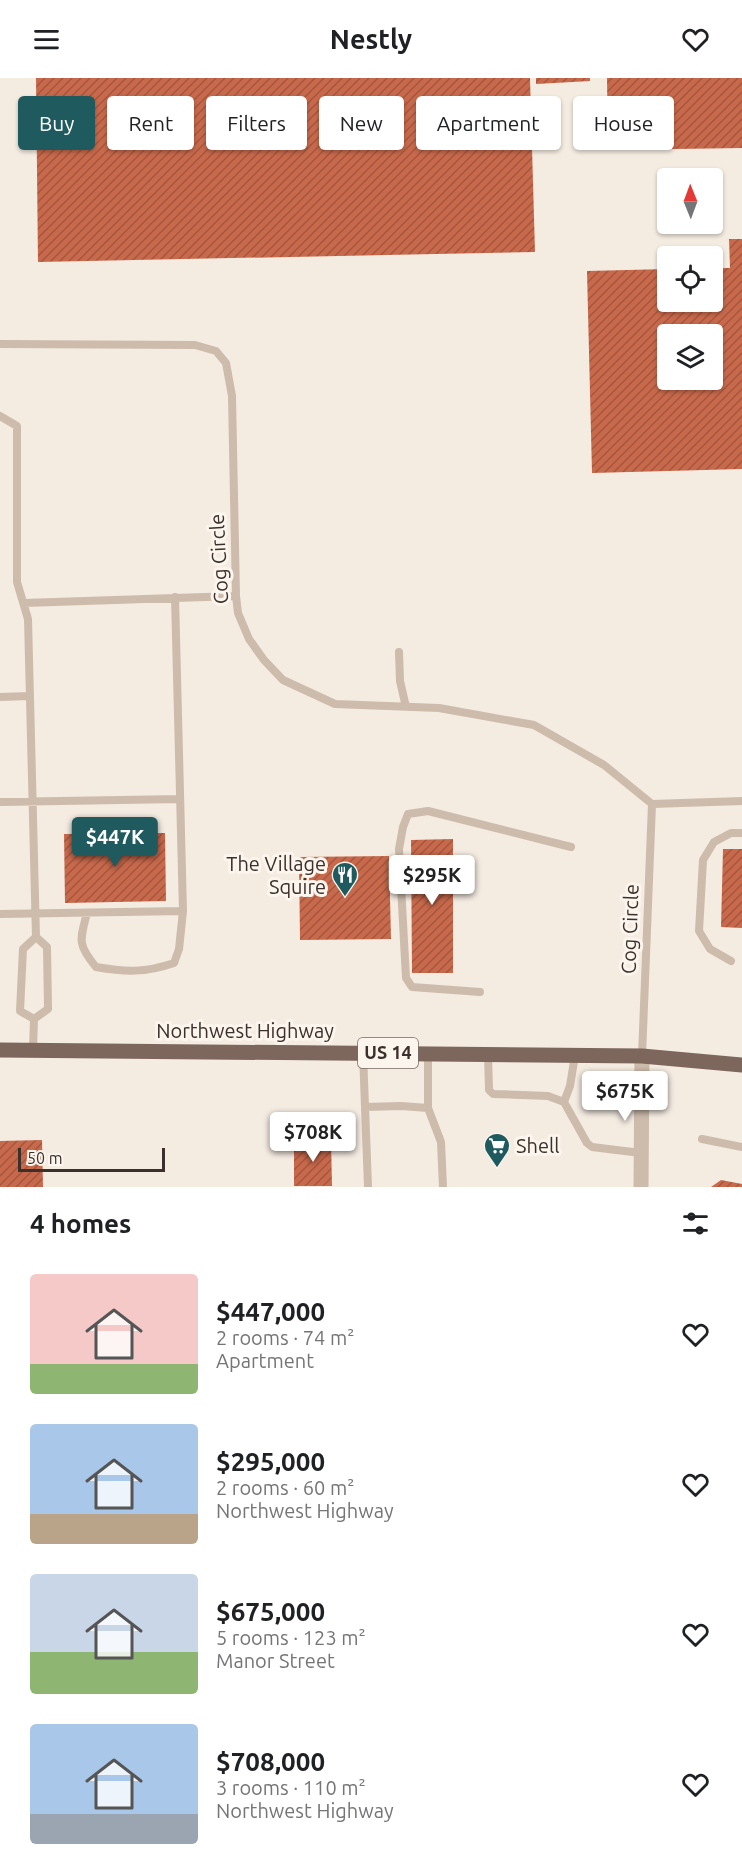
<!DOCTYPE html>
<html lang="en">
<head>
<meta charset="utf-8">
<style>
  body { margin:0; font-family:Ubuntu,sans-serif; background:#f6f6f6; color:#202124; height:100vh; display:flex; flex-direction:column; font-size:22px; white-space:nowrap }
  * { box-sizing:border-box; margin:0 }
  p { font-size:20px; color:#757577 }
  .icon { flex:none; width:33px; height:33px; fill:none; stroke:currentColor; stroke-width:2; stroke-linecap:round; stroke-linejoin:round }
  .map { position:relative; height:1109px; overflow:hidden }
  .side { display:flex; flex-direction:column; background:#fff; flex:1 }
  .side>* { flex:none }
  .banner { position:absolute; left:18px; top:18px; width:706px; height:54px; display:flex; gap:12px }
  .needle { width:39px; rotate:359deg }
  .buttons { position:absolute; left:657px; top:90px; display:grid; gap:12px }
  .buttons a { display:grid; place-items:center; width:66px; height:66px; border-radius:6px; background:#fff; box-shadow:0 2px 4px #0004; font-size:30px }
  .scale { position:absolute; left:18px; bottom:15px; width:147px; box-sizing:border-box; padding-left:6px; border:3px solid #3b302b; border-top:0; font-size:16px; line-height:21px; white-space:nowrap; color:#3b302b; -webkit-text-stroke:4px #fbf5ee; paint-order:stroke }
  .price { position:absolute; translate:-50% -51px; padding:0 14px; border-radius:6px; background:#fff; color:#222; font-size:20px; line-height:39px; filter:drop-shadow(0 2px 3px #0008) }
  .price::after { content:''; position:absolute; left:50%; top:36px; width:18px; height:14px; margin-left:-9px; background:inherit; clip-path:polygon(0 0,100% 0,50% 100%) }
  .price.on { background:#1f5a5e; color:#fff }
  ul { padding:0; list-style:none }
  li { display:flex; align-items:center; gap:18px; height:150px; padding:0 30px }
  li span { display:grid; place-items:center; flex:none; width:168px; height:120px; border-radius:6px; color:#555 }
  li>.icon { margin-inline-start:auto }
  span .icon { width:72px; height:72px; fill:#fffc; stroke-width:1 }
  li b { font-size:26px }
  h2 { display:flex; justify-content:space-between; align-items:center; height:72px; padding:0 30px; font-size:26px }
  .pill { padding:0 21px; border-radius:6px; background:#fff; box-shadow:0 2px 4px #0004; font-size:21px; line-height:54px }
  .pill.on { background:#1f5a5e; color:#fff }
  header { display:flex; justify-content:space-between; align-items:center; height:78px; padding:0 30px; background:#fff; font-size:27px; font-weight:700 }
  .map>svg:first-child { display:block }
  .building { fill:url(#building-hatch); fill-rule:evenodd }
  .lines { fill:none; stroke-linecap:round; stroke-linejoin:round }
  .lane { stroke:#cdbbac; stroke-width:8 }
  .street { stroke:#cdbbac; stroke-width:15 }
  .primary { stroke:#7d675c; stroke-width:15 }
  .labels { text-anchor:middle; stroke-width:6; stroke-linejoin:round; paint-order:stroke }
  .shield { fill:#fbf5ee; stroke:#756b66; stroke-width:1.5 }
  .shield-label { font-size:18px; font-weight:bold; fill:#3b302b }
  .street-label { font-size:20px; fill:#3b302b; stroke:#fbf5ee }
  .poi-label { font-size:20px; fill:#3b302b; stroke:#fbf5ee; text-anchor:end }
</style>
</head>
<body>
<header><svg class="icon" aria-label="menu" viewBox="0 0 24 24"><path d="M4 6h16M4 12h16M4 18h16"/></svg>Nestly<svg class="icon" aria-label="heart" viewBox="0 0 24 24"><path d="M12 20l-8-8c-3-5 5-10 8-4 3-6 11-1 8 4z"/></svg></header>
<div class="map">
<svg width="742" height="1109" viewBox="0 0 742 1109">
  <defs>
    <pattern id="building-hatch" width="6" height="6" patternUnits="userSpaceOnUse" patternTransform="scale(1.5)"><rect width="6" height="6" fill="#c8694b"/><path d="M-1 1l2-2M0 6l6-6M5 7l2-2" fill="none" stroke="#a4573f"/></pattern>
  </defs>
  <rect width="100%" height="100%" fill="#f4ebe1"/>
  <path class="building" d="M36,0H530L535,174L38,184Z
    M536,0H590V3L536,6Z
    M607,0H742V70L608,72Z
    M729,161H742V391L592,395L587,193L668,191V224H712V190H730ZM668,256H712V302H668Z
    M165,755L166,823L65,825L64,756Z
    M453,761V895H412L411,762Z
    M723,771H742V850L721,849Z
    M389,778L391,861L300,862L299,779Z
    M42,1062L43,1109H0V1063Z
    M331,1062L332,1108H294V1063Z
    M721,1102L742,1106V1109H711Z"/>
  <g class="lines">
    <path class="lane" d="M0,266L195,267L216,273L226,285L232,318L236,518L238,535L249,561L264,582L283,602L335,626L439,630L534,647L604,687L652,726
      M0,338L17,348V504L28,541L36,859L23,871L20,933L34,941
      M24,525L236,518
      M399,574L400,603L406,629
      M0,619L30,618
      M0,724L180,721
      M87,835C80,862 77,866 96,889C125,894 145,895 174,885L179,871L183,833
      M0,836L183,833L175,519
      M731,883L710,871L699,853L703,782L714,764L731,755H742
      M480,914L412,909L406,900L399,771L403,749L408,736L428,733L571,769
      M34,941L48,931L47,869L36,859
      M33,972L34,941
      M363,975L368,1109
      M428,976V1030L441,1064L443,1109
      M488,976L489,1012L493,1016L548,1018L564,1024L587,1065L592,1069L641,1075
      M642,978L652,726L742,723
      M564,1024L570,1008L575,977
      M365,1029L401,1028L428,1030
      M702,1061L742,1069"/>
    <path class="street" d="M641,1109L642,978"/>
    <path class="primary" d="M0,972L642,978L742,987"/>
  </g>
  <defs>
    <symbol id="restaurant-pin" viewBox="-11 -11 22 30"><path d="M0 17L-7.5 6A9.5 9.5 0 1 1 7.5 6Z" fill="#1f5a5e" stroke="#fbf5ee"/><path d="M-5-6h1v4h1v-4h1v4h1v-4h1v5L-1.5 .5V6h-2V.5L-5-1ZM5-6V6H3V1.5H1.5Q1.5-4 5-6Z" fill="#fff"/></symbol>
    <symbol id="supermarket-pin" viewBox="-11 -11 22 30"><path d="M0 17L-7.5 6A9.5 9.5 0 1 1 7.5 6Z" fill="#1f5a5e" stroke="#fbf5ee"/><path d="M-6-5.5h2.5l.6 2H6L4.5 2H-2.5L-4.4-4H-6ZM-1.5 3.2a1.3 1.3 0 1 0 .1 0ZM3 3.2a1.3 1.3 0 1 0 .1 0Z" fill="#fff"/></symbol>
  </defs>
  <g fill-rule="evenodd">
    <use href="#restaurant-pin" x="330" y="782" width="30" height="40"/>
    <use href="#supermarket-pin" x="482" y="1053" width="30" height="40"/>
  </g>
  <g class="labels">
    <rect class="shield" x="358" y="960" width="60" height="30" rx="4.5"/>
    <g class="shield-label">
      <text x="388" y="981">US 14</text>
    </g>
    <g class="street-label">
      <text transform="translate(219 481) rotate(-93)" y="7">Cog Circle</text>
      <text transform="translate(630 851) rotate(-88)" y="7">Cog Circle</text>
      <text x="245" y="960">Northwest Highway</text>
    </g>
    <g class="poi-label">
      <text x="326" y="793">The Village<tspan x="326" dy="23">Squire</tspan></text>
      <text x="516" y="1075" text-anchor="start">Shell</text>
    </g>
  </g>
</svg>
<div class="buttons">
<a><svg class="needle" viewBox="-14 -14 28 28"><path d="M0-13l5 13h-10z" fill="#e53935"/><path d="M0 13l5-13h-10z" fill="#757577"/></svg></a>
<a><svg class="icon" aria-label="locate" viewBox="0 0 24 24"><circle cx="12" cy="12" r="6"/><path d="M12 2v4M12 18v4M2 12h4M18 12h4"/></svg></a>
<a><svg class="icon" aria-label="layers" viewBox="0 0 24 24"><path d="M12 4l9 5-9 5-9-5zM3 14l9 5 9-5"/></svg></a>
</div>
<div class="scale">50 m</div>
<b class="price on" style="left:115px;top:790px">$447K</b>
<b class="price" style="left:432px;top:828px">$295K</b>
<b class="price" style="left:625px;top:1044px">$675K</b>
<b class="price" style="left:313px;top:1085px">$708K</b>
<div class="banner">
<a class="pill on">Buy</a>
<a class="pill">Rent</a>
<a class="pill">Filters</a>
<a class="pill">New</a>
<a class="pill">Apartment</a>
<a class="pill">House</a>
</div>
</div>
<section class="side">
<h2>4 homes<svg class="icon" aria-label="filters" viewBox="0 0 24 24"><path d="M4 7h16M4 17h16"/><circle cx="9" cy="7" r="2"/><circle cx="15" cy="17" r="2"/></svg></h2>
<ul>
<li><span style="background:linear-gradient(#f6c9c9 75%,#8fb573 0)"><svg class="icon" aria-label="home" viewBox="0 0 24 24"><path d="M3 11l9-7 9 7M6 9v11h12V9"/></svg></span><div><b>$447,000</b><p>2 rooms · 74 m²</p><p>Apartment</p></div><svg class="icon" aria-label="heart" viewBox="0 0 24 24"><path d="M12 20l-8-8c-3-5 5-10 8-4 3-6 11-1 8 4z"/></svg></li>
<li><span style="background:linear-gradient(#a9c7e8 75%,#b9a48a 0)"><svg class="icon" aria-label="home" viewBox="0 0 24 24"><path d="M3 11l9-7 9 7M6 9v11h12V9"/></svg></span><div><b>$295,000</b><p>2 rooms · 60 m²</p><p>Northwest Highway</p></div><svg class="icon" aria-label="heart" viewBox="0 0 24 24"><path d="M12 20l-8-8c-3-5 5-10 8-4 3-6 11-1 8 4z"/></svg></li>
<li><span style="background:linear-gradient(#c9d6e8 65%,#8fb573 0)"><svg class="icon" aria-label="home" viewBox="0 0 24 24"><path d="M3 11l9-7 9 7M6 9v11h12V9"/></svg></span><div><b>$675,000</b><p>5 rooms · 123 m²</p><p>Manor Street</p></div><svg class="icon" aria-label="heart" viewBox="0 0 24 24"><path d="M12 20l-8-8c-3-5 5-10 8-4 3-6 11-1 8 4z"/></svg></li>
<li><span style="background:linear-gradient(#a9c7e8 75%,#9aa5b1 0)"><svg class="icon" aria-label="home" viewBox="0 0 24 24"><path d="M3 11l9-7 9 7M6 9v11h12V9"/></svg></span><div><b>$708,000</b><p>3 rooms · 110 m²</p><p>Northwest Highway</p></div><svg class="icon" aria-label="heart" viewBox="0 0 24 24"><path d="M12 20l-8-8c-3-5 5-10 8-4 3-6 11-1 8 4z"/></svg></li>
</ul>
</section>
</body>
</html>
